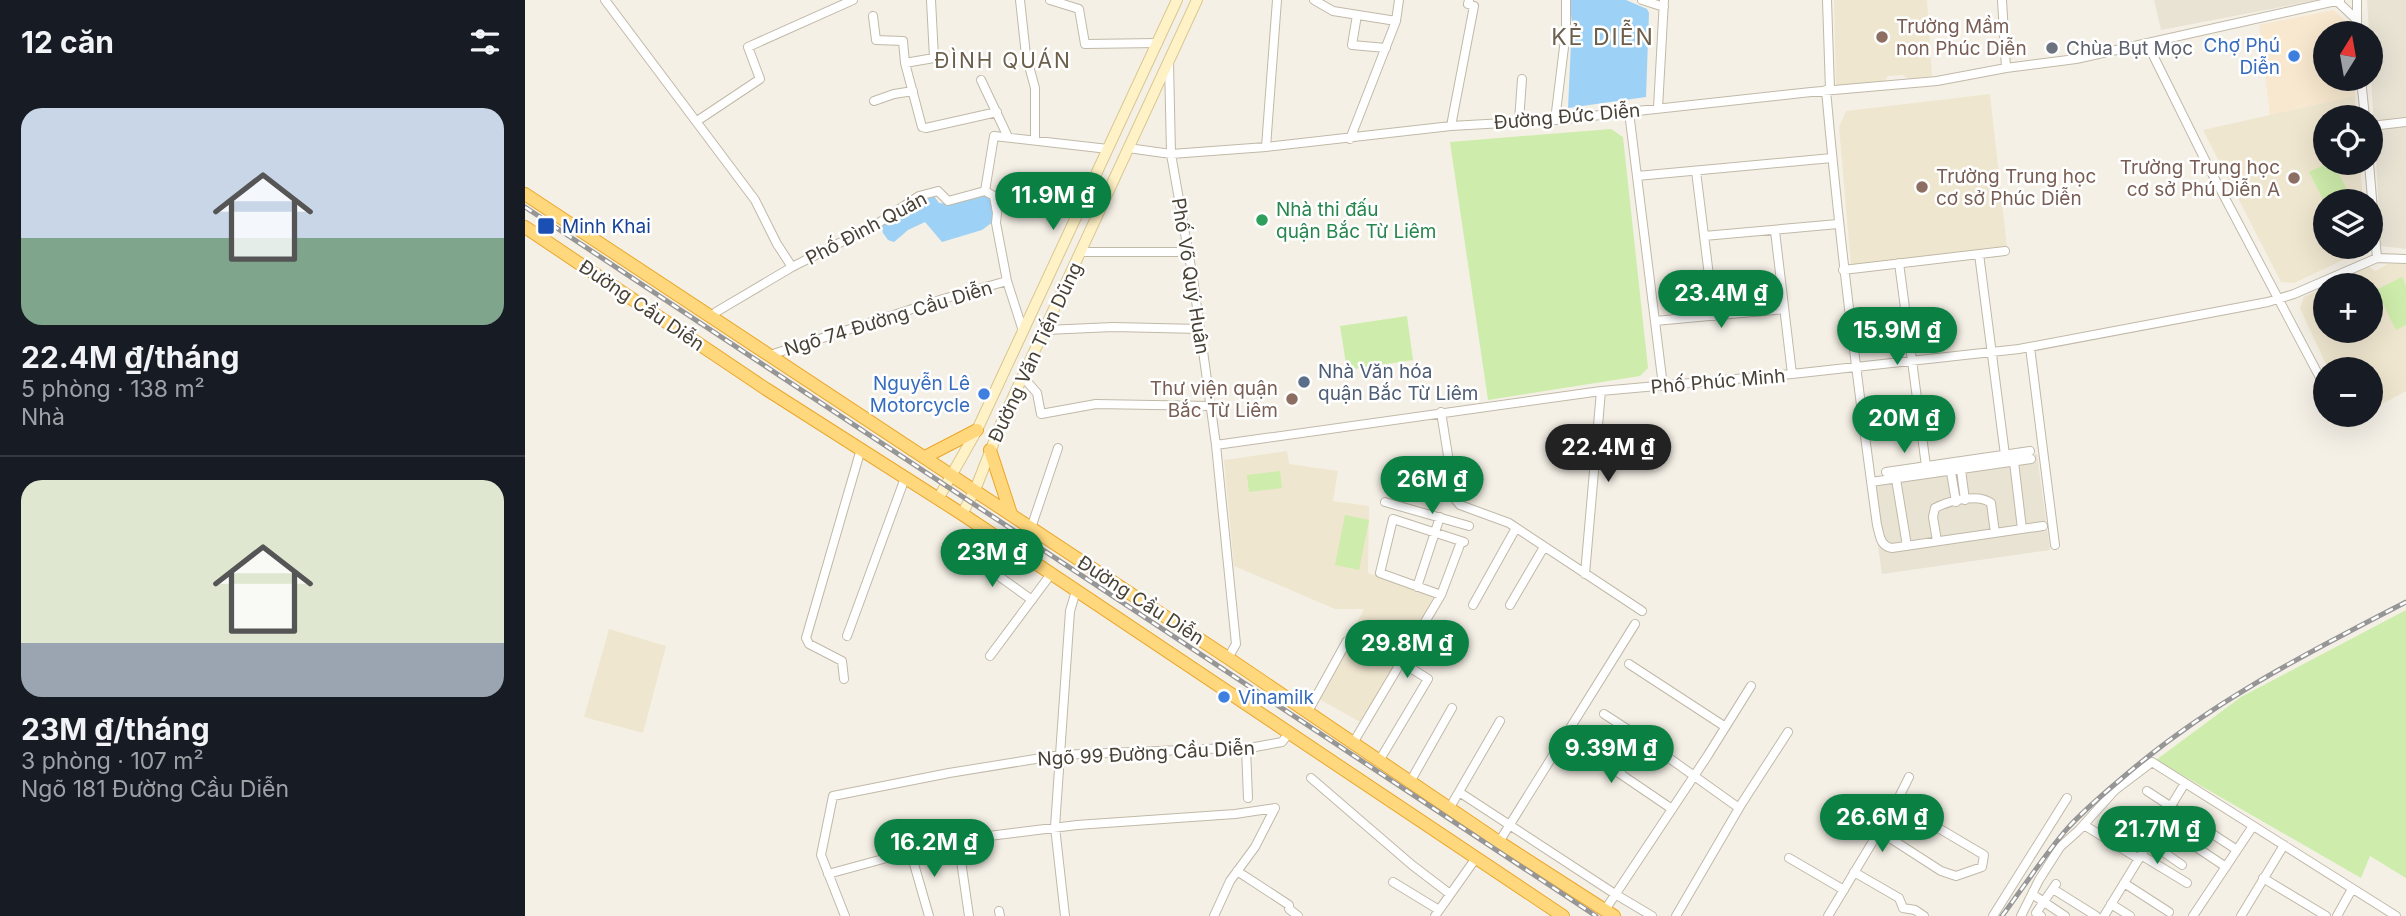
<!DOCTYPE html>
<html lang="vi">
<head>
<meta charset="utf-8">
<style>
  body { margin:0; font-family:Inter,sans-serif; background:#20242c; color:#f1f3f6; height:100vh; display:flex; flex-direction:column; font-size:26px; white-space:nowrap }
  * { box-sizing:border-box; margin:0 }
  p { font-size:23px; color:#9ea1a6 }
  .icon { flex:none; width:38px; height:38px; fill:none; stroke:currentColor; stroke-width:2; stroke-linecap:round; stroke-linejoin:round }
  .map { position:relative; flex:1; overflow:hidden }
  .panel { display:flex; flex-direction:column; background:#171b24; width:525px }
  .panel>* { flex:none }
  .needle { width:46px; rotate:11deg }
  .controls { position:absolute; left:1788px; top:21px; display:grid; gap:14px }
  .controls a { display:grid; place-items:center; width:70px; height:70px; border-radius:50%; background:#171b24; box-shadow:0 7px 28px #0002; font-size:35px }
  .price { position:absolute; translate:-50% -60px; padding:0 16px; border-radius:24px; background:#0b8043; color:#fff; font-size:23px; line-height:46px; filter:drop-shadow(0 2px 4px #0008) }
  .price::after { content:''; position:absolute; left:50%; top:42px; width:21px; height:16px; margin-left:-10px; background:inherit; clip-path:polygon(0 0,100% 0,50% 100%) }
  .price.on { background:#222; color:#fff }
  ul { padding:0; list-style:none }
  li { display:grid; align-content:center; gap:14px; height:371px; padding:0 21px }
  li+li { border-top:2px solid #363941 }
  li span { display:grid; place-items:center; height:217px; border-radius:21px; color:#555 }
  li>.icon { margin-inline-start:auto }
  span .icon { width:126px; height:126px; fill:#fffc; stroke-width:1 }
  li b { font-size:30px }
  h2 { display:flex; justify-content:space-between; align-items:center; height:84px; padding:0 21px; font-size:30px }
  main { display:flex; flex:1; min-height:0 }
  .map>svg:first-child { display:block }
  .residential { fill:#e9e3d4 }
  .commercial { fill:#f8e8cf }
  .education { fill:#efe6cf }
  .green { fill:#ceecab }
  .water { fill:#9dd1f6 }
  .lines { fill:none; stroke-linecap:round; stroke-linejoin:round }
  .minor-casing { stroke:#c1b9a8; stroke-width:10 }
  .secondary-casing { stroke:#d8c792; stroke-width:12 }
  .trunk-casing { stroke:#eba72a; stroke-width:14 }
  .minor { stroke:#fff; stroke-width:8 }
  .secondary { stroke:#fff2c6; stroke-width:10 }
  .trunk { stroke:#ffd87e; stroke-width:12 }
  .rail-casing { stroke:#969696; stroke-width:5 }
  .rail { stroke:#fff; stroke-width:2.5; stroke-dasharray:8; stroke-linecap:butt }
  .education-dot { fill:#8d6e63; stroke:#fff; stroke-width:2.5 }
  .worship-dot { fill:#6b7280; stroke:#fff; stroke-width:2.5 }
  .shop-dot { fill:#3f7fe0; stroke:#fff; stroke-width:2.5 }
  .leisure-dot { fill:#2e9e5b; stroke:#fff; stroke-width:2.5 }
  .transit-dot { fill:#1a4fb4; stroke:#fff; stroke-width:2.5 }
  .service-dot { fill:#5c6f8a; stroke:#fff; stroke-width:2.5 }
  .labels { text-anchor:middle; stroke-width:5; stroke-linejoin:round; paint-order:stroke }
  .education-label { font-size:19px; fill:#785e54; stroke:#fff; text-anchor:start }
  .shop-label { font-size:19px; fill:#366cbe; stroke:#fff; text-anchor:end }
  .worship-label { font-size:19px; fill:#5b616d; stroke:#fff; text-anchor:start }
  .street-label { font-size:19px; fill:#484135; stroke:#fff }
  .leisure-label { font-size:19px; fill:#27864d; stroke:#fff; text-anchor:start }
  .transit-label { font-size:19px; fill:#164399; stroke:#fff; text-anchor:start }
  .service-label { font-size:19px; fill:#4e5e75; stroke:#fff; text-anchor:start }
  .neighbourhood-label { font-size:21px; letter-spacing:2px; fill:#6c5f4b; stroke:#fff }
  .quarter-label { font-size:23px; letter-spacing:2px; fill:#6c5f4b; stroke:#fff }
</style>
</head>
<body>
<main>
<section class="panel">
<h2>12 căn<svg class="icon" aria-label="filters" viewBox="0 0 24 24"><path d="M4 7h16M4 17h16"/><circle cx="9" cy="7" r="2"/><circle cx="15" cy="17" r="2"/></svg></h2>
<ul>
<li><span style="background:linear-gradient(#c9d6e8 60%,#7fa58c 0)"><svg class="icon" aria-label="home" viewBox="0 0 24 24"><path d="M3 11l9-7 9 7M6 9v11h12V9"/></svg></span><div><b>22.4M ₫/tháng</b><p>5 phòng · 138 m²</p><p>Nhà</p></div></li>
<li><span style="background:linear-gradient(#dfe7d0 75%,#9aa5b1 0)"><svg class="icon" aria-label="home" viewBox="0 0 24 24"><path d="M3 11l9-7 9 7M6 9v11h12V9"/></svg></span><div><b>23M ₫/tháng</b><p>3 phòng · 107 m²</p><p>Ngõ 181 Đường Cầu Diễn</p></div></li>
</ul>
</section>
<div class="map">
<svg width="1881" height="916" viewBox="0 0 1881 916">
  <rect width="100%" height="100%" fill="#f5f0e6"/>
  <path class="residential" d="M1629,0H1793L1636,30Z
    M1842,0H1881V249L1856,246L1846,77V33H1844Z
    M1512,454L1525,550L1357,574L1343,478Z"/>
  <path class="commercial" d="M1808,10L1826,25L1827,33H1801V79H1829L1830,96L1745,115L1734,25Z"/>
  <path class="education" d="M1309,0H1402L1407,76L1384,79L1378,75L1363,76L1359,82L1311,87Z
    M1465,94L1482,247L1326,266L1314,127L1321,111Z
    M1830,96L1831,117H1801V163H1835L1838,201H1801V247H1838L1835,252L1769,283L1756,282L1678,130Z
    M1863,264H1881V391L1846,410V369H1803L1775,308L1779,297L1801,286V331H1846V285H1803L1842,266L1850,271Z
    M762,451L764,464L813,471L808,501L844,506L843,573L909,594L904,608L837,723L792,698L839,609H810L709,566L699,460Z
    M84,629L141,646L118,733L59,717Z"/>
  <path class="green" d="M1086,129L1098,137L1123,368L1115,376L963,400L925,142Z
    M1803,163H1808L1828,201H1801V205L1784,172Z
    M1877,277L1881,286V325L1871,330L1851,290Z
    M882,316L888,360L822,370L815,326Z
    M755,471L757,488L724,492L722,475Z
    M820,515L844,520L834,570L810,565Z
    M1881,610V878L1845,856L1836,878L1631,760L1716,697Z"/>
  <path class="water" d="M1044,0H1101L1122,9L1124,13L1121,97L1043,108L1047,23Z
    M409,196L414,203L427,204L460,196L466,200L469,221L457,230L417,242L400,222L383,230L369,242L363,240L358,233L356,223L405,197Z"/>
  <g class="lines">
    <defs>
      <path id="minor" d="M80,0L230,200L252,244L267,267
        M495,0L501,55L510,88V140
        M525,0L554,9L560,44L633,43
        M789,0L808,11L871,21
        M1117,0L1139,7
        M1302,0L1305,90
        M1477,0L1481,68
        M1832,0V33
        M1812,1L1831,19
        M832,15L827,45L861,48
        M348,16L351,40L378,41L380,63L409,58L406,0
        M1622,43L1682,164L1801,389
        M644,62L646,154L668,279L691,445L711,644L703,658
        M380,63L397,127L401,128L472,112
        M1836,79L1840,117
        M456,80L483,137
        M1301,90C1314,236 1332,380 1352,525C1355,536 1355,546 1367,548L1518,526
        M349,101L369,94L388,91
        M1133,108L1139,0
        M1104,112L1138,386
        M1030,120L1041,31V0
        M172,121L235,79L223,47L328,0
        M994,121L997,79
        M926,126L949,6L943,4L944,0
        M1846,126L1881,122
        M825,139L871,21L874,0
        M741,147L752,0
        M603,148L646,154L741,147L926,126L1030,120L1286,92L1412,81L1481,68L1551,59L1815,0
        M1844,163L1852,258L1881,259
        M1171,171L1189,316
        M1112,176L1307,158
        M460,191L469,196L472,213L471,223L482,281L498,331
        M1250,231L1267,374
        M1179,236L1313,224
        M557,252H664
        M1454,254L1480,455
        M1374,263L1401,466
        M1318,270L1480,251
        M187,317L191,312L267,267L352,224L394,196L413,191L423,201L460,191L469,136L583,149
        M1130,321L1259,309
        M521,330L588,327L675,329
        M1505,347L1530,545
        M245,355L418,299L482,281
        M498,377L512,393L516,414L571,404L685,406
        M916,412L930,499L935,505L984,523L1117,611
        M1814,415L1817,421
        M691,445L1076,391L1267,374L1494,349L1743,302L1769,294L1852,258
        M1489,462L1497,529
        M1436,470L1440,500
        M1361,472L1505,451
        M1426,472L1431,502
        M1371,479L1382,546
        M1346,482L1506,459
        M860,502L944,526
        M506,528L533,448
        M1412,541L1408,517L1410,508C1423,501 1453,493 1466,503L1470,533
        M443,554L507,600
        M1060,574L1076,391
        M892,587L915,517
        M916,595L855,573L868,519L939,542
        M948,605L991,528
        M985,605L1019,547
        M322,636L380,478
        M465,656L526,574
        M1104,664L1199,726
        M319,679L317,661L284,644L281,638L336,449
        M782,713L822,641
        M1079,714L1116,738L1214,808
        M1116,738L1094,773L1147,809
        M828,743L916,595L936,542
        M721,748L723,798
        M854,761L903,679L876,662
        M786,778L887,865L925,894
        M885,782L927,708
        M1622,791L1712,850
        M934,792L1090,894L1127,916
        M924,809L975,721
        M1602,817L1628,835
        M1635,823L1701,867
        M1559,825L1614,859
        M1354,831L1416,871L1431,876L1457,867L1459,855L1371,803
        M433,840L444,916
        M974,842L1110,624
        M1624,842L1657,865
        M385,850L404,916
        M1616,855L1662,883
        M1264,858L1319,890
        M712,871L764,905V909L773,916
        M1329,872L1374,898L1378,908
        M303,874L424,841L552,825L710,814L750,808
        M1738,878L1801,916
        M868,882L914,910
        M1599,883L1644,912
        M1528,889L1571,916
        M1507,894L1540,916
        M1586,904L1605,916
        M1378,908L1390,910L1399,916
        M1080,910L1183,755L1226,686
        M474,911L475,916
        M320,916L296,855L308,796L424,773L535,755L730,747L757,742L765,732
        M540,916L530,827L545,611L551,591
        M689,916L705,881L730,847L750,808
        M910,916L951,858
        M1151,916L1217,803L1263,732
        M1303,916L1371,803L1384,777
        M1468,916L1542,798
        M1496,916L1514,880L1535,847L1554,830L1590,790L1627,762L1871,916
        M1516,916L1511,913L1531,884
        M1579,916L1660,783
        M1668,916L1728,826
        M1716,916L1759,845
        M1812,916L1827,889"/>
      <path id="secondary" d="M413,499L452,430L652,0
        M437,514L450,490L478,419L672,0"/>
      <path id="trunk" d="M0,194L703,658L974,842L1089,916
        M0,227L241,389L437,514L1038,916
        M465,450L486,514
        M400,457L452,430"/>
    </defs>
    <use href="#minor" class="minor-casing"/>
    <use href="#secondary" class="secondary-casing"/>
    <use href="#trunk" class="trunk-casing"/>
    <use href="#minor" class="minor"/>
    <use href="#secondary" class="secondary"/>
    <use href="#trunk" class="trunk"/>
    <defs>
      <path id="rail" d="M0,207L1071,916
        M1477,916C1498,888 1518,857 1541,830C1557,812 1577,795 1596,779C1682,704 1780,654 1881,602"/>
    </defs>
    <use href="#rail" class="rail-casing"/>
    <use href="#rail" class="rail"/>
  </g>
  <g class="education-dot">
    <circle cx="1357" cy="37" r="7"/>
    <circle cx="1769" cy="178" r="7"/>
    <circle cx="1397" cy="187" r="7"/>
    <circle cx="767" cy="399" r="7"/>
  </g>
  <circle class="worship-dot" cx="1527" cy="48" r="7"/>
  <g class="shop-dot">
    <circle cx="1769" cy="56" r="7"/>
    <circle cx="459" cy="394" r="7"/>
    <circle cx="699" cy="697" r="7"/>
  </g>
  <circle class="leisure-dot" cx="737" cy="220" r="7"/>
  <rect class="transit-dot" x="12" y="217" width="18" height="18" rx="3.5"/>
  <circle class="service-dot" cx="779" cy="382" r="7"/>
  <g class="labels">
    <g class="education-label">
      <text x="1371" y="33">Trường Mầm<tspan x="1371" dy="22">non Phúc Diễn</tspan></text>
      <text x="1755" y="174" text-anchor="end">Trường Trung học<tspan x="1755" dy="22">cơ sở Phú Diễn A</tspan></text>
      <text x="1411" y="183">Trường Trung học<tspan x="1411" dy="22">cơ sở Phúc Diễn</tspan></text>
      <text x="753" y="395" text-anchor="end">Thư viện quận<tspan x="753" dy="22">Bắc Từ Liêm</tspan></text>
    </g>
    <g class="shop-label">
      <text x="1755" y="52">Chợ Phú<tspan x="1755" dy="22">Diễn</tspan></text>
      <text x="445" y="390">Nguyễn Lê<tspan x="445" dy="22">Motorcycle</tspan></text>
      <text x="713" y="704" text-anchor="start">Vinamilk</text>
    </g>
    <g class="worship-label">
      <text x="1541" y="55">Chùa Bụt Mọc</text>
    </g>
    <g class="street-label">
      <text transform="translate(1042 116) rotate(-5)" y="7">Đường Đức Diễn</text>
      <text transform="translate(341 228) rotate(-28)" y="7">Phố Đình Quán</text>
      <text transform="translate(666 276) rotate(81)" y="7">Phố Võ Quý Huân</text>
      <text transform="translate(117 305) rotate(34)" y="7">Đường Cầu Diễn</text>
      <text transform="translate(363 318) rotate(-17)" y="7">Ngõ 74 Đường Cầu Diễn</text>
      <text transform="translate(510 352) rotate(-65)" y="7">Đường Văn Tiến Dũng</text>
      <text transform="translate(1193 381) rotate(-5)" y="7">Phố Phúc Minh</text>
      <text transform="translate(616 600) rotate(33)" y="7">Đường Cầu Diễn</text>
      <text transform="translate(621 753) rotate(-3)" y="7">Ngõ 99 Đường Cầu Diễn</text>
    </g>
    <g class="leisure-label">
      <text x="751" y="216">Nhà thi đấu<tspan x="751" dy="22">quận Bắc Từ Liêm</tspan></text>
    </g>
    <g class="transit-label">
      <text x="37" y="233">Minh Khai</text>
    </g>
    <g class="service-label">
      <text x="793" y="378">Nhà Văn hóa<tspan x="793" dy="22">quận Bắc Từ Liêm</tspan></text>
    </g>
    <g class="neighbourhood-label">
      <text x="478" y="68">ĐÌNH QUÁN</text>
    </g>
    <g class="quarter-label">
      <text x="1078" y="45">KẺ DIỄN</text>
    </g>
  </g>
</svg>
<div class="controls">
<a><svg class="needle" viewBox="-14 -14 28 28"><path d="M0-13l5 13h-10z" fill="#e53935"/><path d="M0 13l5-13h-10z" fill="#9ea1a6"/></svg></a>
<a><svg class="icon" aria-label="locate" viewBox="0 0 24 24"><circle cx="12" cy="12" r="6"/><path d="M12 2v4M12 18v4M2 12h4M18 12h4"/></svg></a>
<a><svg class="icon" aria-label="layers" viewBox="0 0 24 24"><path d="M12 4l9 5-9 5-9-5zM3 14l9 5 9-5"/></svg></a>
<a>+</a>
<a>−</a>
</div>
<b class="price" style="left:528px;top:232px">11.9M ₫</b>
<b class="price" style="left:1196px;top:330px">23.4M ₫</b>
<b class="price" style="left:1372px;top:367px">15.9M ₫</b>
<b class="price" style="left:1379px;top:455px">20M ₫</b>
<b class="price on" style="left:1083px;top:484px">22.4M ₫</b>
<b class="price" style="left:907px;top:516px">26M ₫</b>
<b class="price" style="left:467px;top:589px">23M ₫</b>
<b class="price" style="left:882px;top:680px">29.8M ₫</b>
<b class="price" style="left:1086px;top:785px">9.39M ₫</b>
<b class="price" style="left:1357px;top:854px">26.6M ₫</b>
<b class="price" style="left:1632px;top:866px">21.7M ₫</b>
<b class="price" style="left:409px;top:879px">16.2M ₫</b>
</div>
</main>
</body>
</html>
